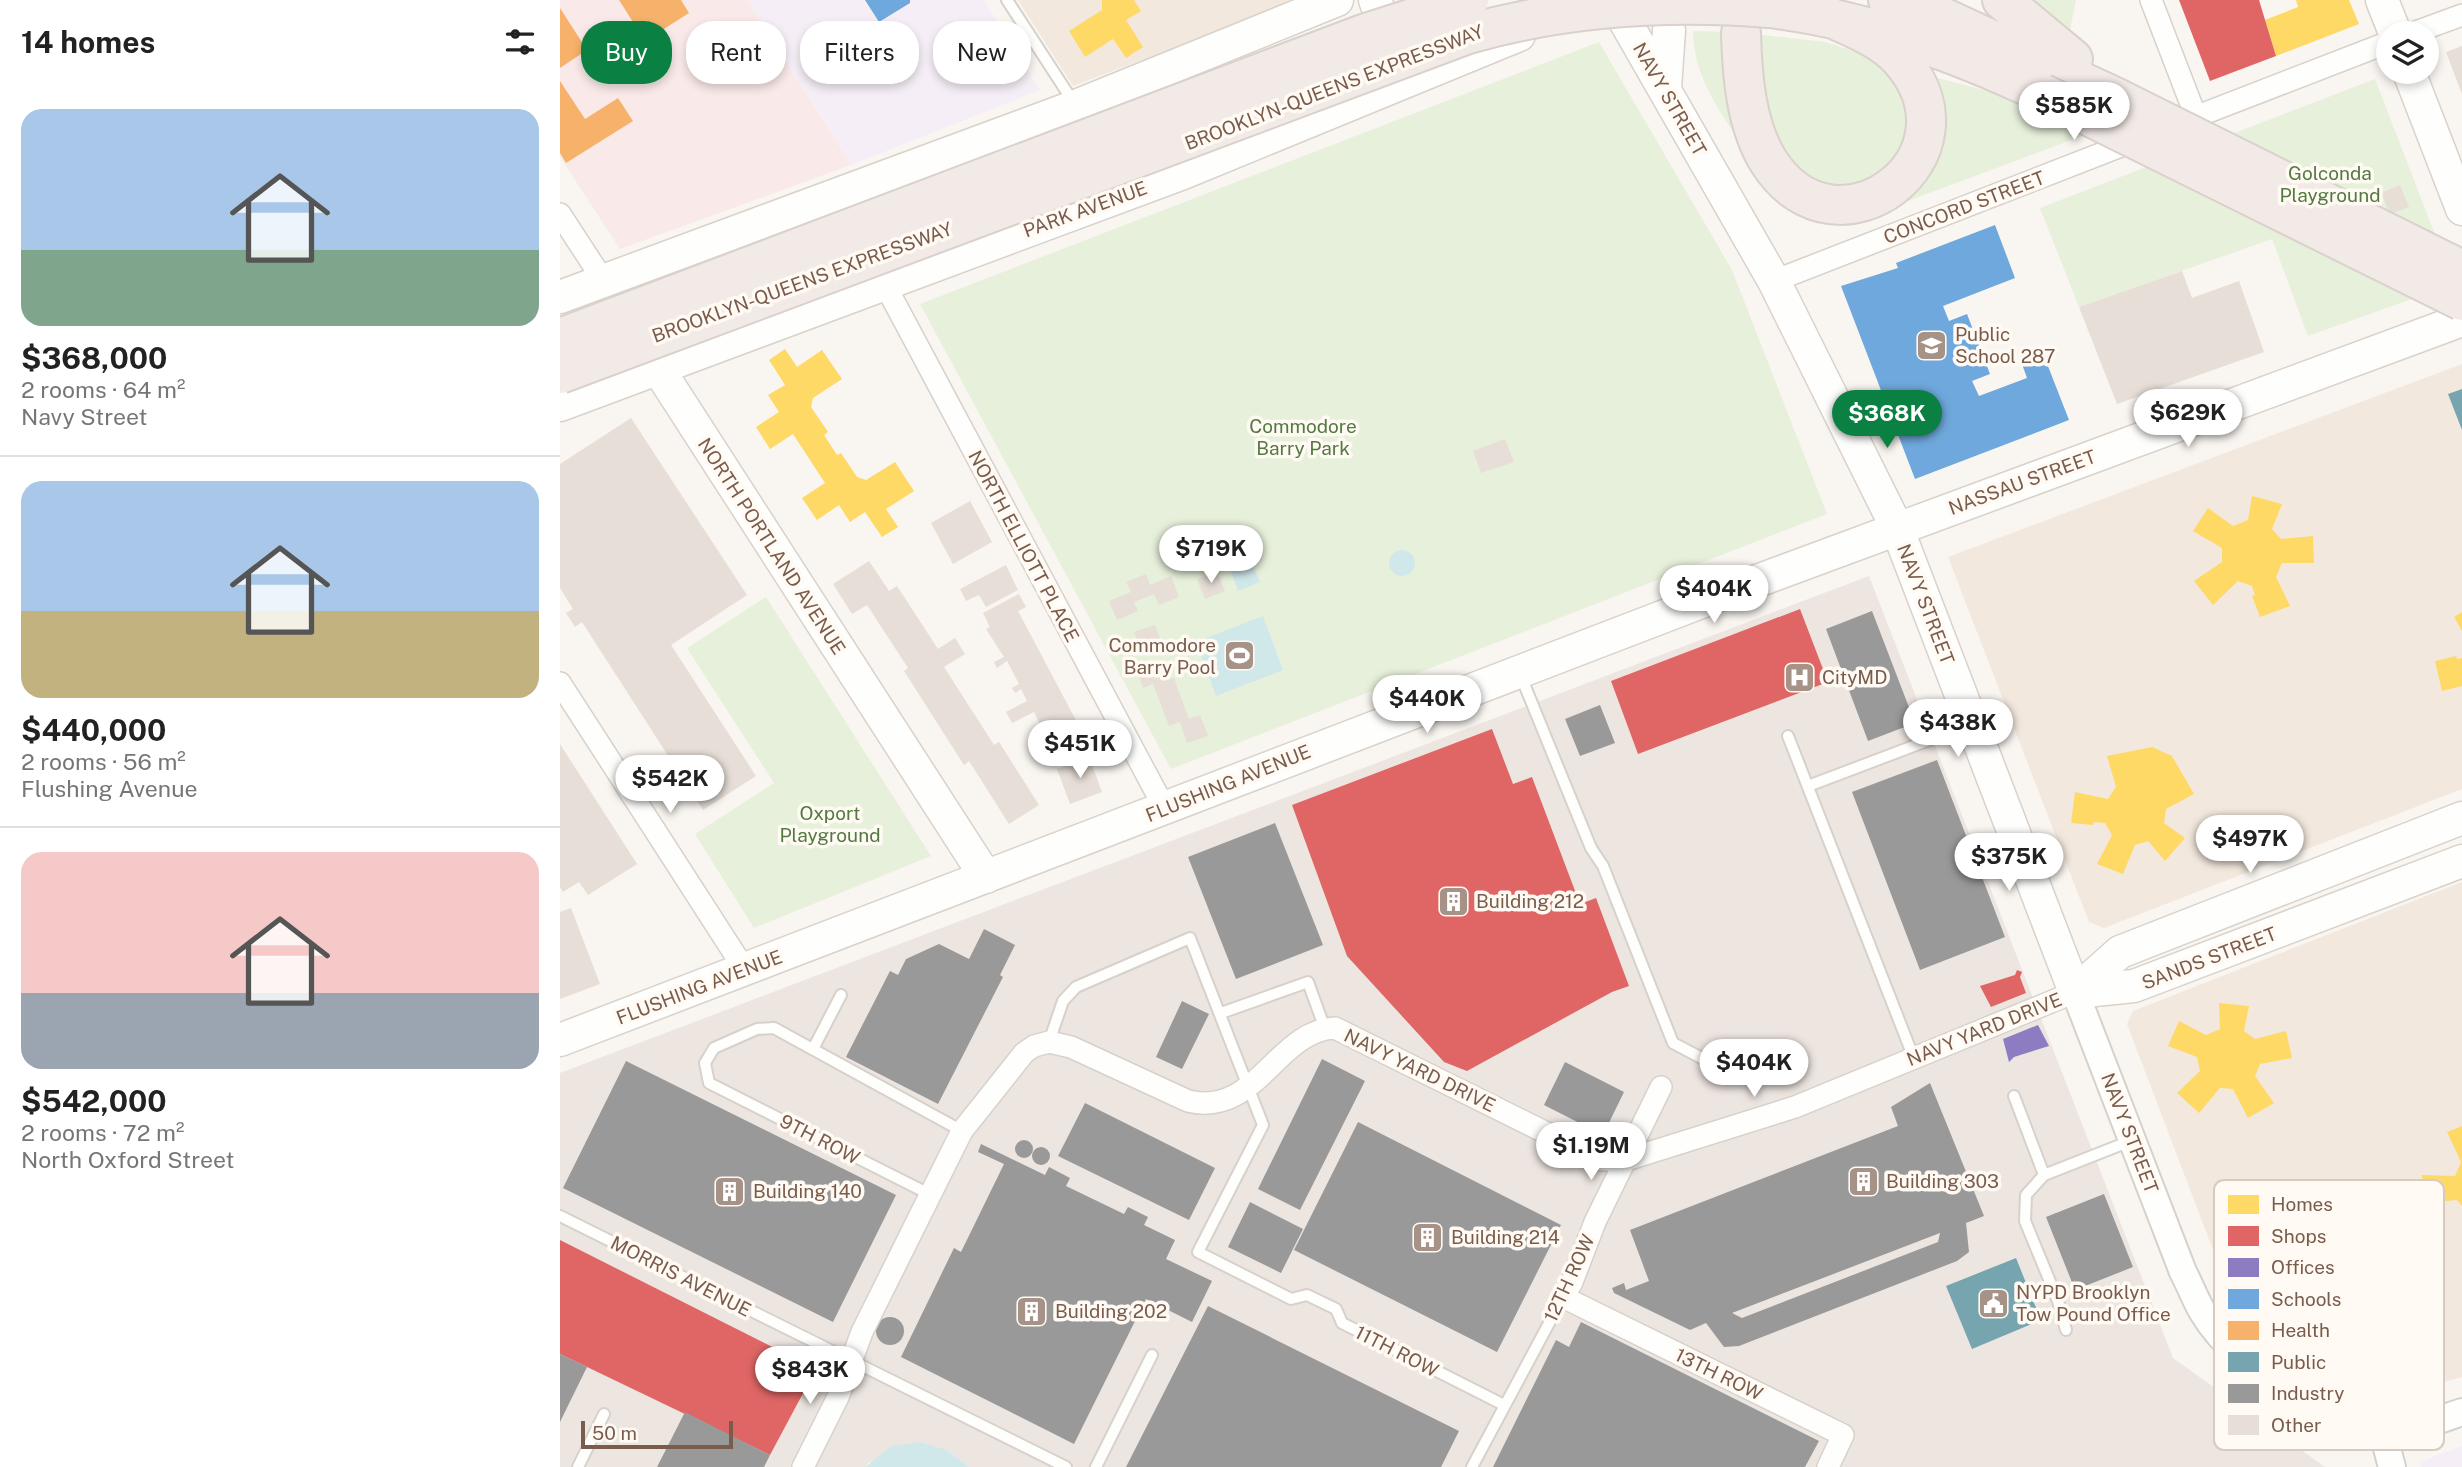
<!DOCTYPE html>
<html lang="en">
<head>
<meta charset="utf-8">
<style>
  body { margin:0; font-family:"Public Sans",sans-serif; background:#f2f2f2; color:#222; height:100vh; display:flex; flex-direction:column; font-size:26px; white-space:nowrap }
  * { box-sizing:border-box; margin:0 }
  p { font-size:23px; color:#767676 }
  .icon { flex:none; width:38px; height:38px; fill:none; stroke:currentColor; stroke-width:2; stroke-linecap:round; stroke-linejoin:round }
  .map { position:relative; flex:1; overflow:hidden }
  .panel { display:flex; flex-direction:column; background:#fff; width:560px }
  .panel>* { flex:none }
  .guide { position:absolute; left:21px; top:21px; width:665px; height:63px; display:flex; gap:14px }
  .fabs { position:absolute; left:1816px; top:21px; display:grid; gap:14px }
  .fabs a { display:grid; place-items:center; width:63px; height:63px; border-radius:50%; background:#fff; box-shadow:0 4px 10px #0003; font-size:35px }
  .scale { position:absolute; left:21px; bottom:18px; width:152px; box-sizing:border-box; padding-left:7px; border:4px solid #7a5c4d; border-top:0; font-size:19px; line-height:24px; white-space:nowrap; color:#7a5c4d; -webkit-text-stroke:5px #fffaf3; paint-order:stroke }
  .price { position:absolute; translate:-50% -60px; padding:0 16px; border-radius:24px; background:#fff; color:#222; font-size:23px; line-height:46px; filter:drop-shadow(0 2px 4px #0008) }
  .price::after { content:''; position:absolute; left:50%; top:42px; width:21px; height:16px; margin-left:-10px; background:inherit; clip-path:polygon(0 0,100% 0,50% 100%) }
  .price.current { background:#0b8043; color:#fff }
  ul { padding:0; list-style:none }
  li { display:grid; align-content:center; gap:14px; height:371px; padding:0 21px }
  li+li { border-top:2px solid #e0e0e0 }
  li span { display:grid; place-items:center; height:217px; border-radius:21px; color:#555 }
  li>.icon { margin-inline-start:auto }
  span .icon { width:126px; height:126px; fill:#fffc; stroke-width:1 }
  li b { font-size:30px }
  h2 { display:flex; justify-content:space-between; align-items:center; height:84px; padding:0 21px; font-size:30px }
  .tag { padding:0 24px; border-radius:28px; background:#fff; box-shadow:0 4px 10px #0003; font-size:24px; line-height:63px }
  .tag.current { background:#0b8043; color:#fff }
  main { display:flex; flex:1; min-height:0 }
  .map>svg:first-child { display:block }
  .residential { fill:#f2e8de }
  .industrial { fill:#ede5e0 }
  .education { fill:#f6eef6 }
  .medical { fill:#fae9e9 }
  .green { fill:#e7f0db }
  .water { fill:#d0e8ea }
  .homes { fill:#ffd966 }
  .shops { fill:#e06666 }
  .offices { fill:#8e7cc3 }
  .schools { fill:#6fa8dc }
  .health { fill:#f6b26b }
  .public { fill:#76a5af }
  .industry { fill:#999; fill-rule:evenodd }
  .building { fill:#e6ded7 }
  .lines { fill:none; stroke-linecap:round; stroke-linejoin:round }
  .service-casing { stroke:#d7d1cb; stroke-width:14 }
  .minor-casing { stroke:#d7d1cb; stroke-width:24 }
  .tertiary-casing { stroke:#d7d1cb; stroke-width:30 }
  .secondary-casing { stroke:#d9d2cb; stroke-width:35 }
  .motorway-casing { stroke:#dad1cc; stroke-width:42 }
  .service { stroke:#fefefd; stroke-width:10 }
  .minor { stroke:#fefefd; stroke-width:21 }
  .tertiary { stroke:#fefefd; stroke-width:26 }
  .secondary { stroke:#fefefd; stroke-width:32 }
  .motorway { stroke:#f2eae7; stroke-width:38 }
  .motorway-bridge-casing { stroke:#dad1cc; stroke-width:42; stroke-linecap:butt }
  .motorway-bridge { stroke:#f2eae7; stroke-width:38 }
  .labels { text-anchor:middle; stroke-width:7; stroke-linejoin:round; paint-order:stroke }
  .street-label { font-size:19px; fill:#7a5c4d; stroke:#fffaf3 }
  .park-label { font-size:19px; fill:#537a41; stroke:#fffaf3 }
  .poi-label { font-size:19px; fill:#7a5c4d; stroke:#fffaf3; text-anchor:start }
  .key { fill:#fffaf3; stroke:#d7cbc1; stroke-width:2 }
  .key-label { font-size:19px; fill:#7a5c4d }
</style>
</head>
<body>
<main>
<section class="panel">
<h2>14 homes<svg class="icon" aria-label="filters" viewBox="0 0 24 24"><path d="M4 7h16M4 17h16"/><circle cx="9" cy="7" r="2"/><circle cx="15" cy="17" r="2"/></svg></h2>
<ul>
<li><span style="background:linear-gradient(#a9c7e8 65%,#7fa58c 0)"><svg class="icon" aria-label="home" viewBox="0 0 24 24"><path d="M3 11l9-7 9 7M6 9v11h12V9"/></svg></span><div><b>$368,000</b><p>2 rooms · 64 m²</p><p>Navy Street</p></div></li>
<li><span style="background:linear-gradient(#a9c7e8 60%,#c2b280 0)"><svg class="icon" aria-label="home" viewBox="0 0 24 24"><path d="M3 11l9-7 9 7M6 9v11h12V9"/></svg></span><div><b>$440,000</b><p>2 rooms · 56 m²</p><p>Flushing Avenue</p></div></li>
<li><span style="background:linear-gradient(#f6c9c9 65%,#9aa5b1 0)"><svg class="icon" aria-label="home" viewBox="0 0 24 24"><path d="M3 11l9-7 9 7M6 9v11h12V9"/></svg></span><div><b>$542,000</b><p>2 rooms · 72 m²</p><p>North Oxford Street</p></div></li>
</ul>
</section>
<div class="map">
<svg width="1902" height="1467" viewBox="0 0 1902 1467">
  <rect width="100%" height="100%" fill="#f9f5f0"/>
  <path class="residential" d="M458,0H741L513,86Z
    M1902,364V789L1544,928L1529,922L1388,557Z
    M1902,882V1377L1868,1386L1811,1385L1765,1370L1731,1349L1707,1332L1675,1295L1655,1255L1567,1024L1573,1011Z"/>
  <path class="industrial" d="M1309,576L1613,1358L1765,1467H409L387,1450L309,1462L305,1467H0V1073Z"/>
  <path class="education" d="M187,0H424L480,90L291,165Z
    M1902,1446V1467H1861L1860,1462Z"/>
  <path class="medical" d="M0,0H187L291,165L60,249L0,157Z"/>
  <path class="green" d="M1453,0H1516L1507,44Z
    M1133,31L1170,32L1196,165C1169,124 1133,82 1133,31Z
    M1194,34L1265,42L1319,59L1353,105L1336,168L1275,193L1232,173L1209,129Z
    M1039,42L1172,270L1267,514L611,769L360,304Z
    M1374,77L1431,92L1522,136L1321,211L1371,79Z
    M1815,79L1894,284L1748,336L1712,239L1519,307L1480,208Z
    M206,597L371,856L194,928L135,834L214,783L127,648Z"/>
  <path class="water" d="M829 563a13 13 0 1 1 26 0a13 13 0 1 1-26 0Z
    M691,561L700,582L678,591L670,569Z
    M703,616L723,670L656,696L636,642Z
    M359,1442L387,1450L409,1467H305L332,1446Z"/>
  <path class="homes" d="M542,0H574L581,11L566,20L583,47L566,58L553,39L525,57L509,31L542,10Z
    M1736,0H1789L1799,24L1716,56L1705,20L1738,7Z
    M225,349L237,367L262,350L282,379L253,398L251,407L268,432L264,435L277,455L281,453L297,477L306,480L335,462L354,491L326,509L338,527L322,537L305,512L290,522L279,505L257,520L242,498L265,483L233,434L210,449L196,427L219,412L208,395L225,385L209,360Z
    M1692,496L1722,504L1712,529L1721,539L1753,536L1754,563H1722L1716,577L1730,606L1700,617L1692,596L1695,595L1692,586L1678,581L1653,605L1634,581L1662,562V548L1633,531L1648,508L1673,526L1688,520Z
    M1902,612V631L1894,617Z
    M1896,656L1897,659L1902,658V686L1882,691L1875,661Z
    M1592,747L1612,756L1634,794L1606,809L1604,823L1625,838L1605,861L1588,841L1575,845L1563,874L1537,864L1552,835L1545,823L1534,822L1533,825L1511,823L1515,792L1548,799L1556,787L1547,756Z
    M1659,1003L1689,1006L1684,1031L1695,1039L1726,1031L1732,1058L1700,1064L1695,1076L1714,1103L1688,1118L1673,1089L1660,1088L1639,1113L1617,1093L1640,1071L1637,1057L1608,1046L1619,1021L1646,1035L1660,1029Z
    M1902,1126V1206L1897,1200L1864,1203L1862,1175L1895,1176L1901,1162L1887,1132Z"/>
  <path class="shops" d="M1619,0H1699L1716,56L1650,81Z
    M1240,609L1268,682L1078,754L1051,681Z
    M932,729L953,784L972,777L1020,904L1036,898L1069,986L1052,992L907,1071L884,1062L787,956L732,805Z
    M1457,970L1462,972L1460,977L1466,993L1431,1007L1420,986L1455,975Z
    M0,1240L256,1369L210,1455L0,1354Z"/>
  <path class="offices" d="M1478,1025L1489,1046L1454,1057L1449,1062L1443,1039Z"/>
  <path class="schools" d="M305,0H350V3L319,22Z
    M1435,225L1455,278L1383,306L1389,321L1407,314L1430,374L1412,381L1419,396L1467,378L1462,364L1466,356L1475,352L1484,356L1509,420L1355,479L1281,286L1338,268L1336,263Z"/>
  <path class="health" d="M59,0H121L129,13L85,41Z
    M0,8L27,50L0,68Z
    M0,81L25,119L58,98L73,121L6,163L0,153Z"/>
  <path class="public" d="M1902,389V430L1888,394Z
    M1456,1258L1481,1320L1412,1349L1386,1286Z"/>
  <path class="industry" d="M1312,611L1355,723L1308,741L1266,629Z
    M1040,705L1055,743L1020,756L1005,719Z
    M1377,760L1445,937L1360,970L1292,792Z
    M715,823L763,945L676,979L628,857Z
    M424,929L455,945L440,975L443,977L378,1104L286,1057L330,971L338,975L346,959L379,944L409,959Z
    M622,1001L649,1014L622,1069L596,1057Z
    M762,1059L805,1081L740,1210L698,1189Z
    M66,1061L336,1195L273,1322L3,1188Z
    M1005,1062L1064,1092L1043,1135L984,1105Z
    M1370,1083L1424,1216L1406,1223L1409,1252L1397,1261L1179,1346L1164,1347L1146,1323L1130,1330L1054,1293L1052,1288L1064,1283L1066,1290L1089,1281L1070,1230L1338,1126L1331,1107ZM1380,1233L1378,1242L1182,1318L1172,1313Z
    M525,1103L655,1168L629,1220L498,1156Z
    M798,1122L1001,1225L937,1352L734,1250Z
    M455 1149a9 9 0 1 1 18 0a9 9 0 1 1-18 0Z
    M421,1144L485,1175L489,1167L510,1178L506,1186L564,1214L568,1207L588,1217L584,1225L615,1240L606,1259L652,1281L632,1322L586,1299L514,1444L341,1357L394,1248L401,1252L444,1164L418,1152Z
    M472 1156a9 9 0 1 1 18 0a9 9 0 1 1-18 0Z
    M1544,1194L1573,1267L1515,1290L1486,1217Z
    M690,1202L743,1229L721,1273L668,1247Z
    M648,1306L899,1431L881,1467H566Z
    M316 1331a14 14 0 1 1 28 0a14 14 0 1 1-28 0Z
    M1021,1322L1259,1441L1245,1467H933L996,1340L1009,1347Z
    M0,1354L27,1367L0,1422Z
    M125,1412L210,1455L204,1467H97Z"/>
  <path class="building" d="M1902,46V94L1886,52Z
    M1840,185L1849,207L1830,214L1821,193Z
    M1622,271L1632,298L1679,281L1704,352L1557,404L1519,307Z
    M71,418L187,595L111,645L196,776L143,810L22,622L15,627L6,613L13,609L0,588V464Z
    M945,439L954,462L921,473L913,451Z
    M410,501L432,542L393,564L371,523Z
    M309,561L329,591L337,586L378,649L395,638L405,654L384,667L434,745L439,742L479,805L449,824L409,761L404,765L344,671L348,668L307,605L292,614L273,584Z
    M446,565L458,590L426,607L419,595L406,601L400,589Z
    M657,572L665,591L645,599L637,579Z
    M586,574L590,585L611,576L619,597L599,605L594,594L574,602L578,611L557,620L549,601L571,592L566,582Z
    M459,594L466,607L458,611L519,726L487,738L474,712L452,723L446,712L467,701L461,689L455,693L452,688L459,684L447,661L437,668L434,662L444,657L426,629L430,627L423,613Z
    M595,625L602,645L581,653L574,632Z
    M595,661L603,681L614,678L629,719L640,715L648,736L627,743L620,722L609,726L593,684L583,688L576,668Z
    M0,744L77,864L28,895L19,882L3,892L0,887Z
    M529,757L542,792L510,804L497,769Z
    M11,908L40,984L0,999V912Z"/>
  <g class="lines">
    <defs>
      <path id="service" d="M447,0L514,103
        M960,674L1031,848L1043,866L1113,1043L1153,1064
        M1228,736L1353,1056
        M1248,786L1409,725
        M661,1013L748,982L765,1029
        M489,1042L503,1001L516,987L630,938L703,1125L638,1252L731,1299L747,1295L776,1309L782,1323L944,1405
        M253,1049L281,995
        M1454,1096L1484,1175
        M371,1195L149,1083L145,1063L154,1048L197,1029L214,1028L402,1131
        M0,1216L506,1467
        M1506,1330L1498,1301L1465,1221L1466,1195L1484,1175L1573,1140
        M18,1467L44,1414
        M536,1467L592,1355
        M912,1467L1003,1297"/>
      <path id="minor" d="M1591,0L1636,117
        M1853,33L1902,15
        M1612,126L1829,42
        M0,214L43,280
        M1214,281L1579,139
        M324,283L605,809
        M0,683L185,970
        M1101,1087L1035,1222L1012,1282L1003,1297L1283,1435L1268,1467
        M243,1467L278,1397L302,1332L402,1131L464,1053L474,1046L489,1042L511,1047L628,1101C696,1118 717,1030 775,1028L1041,1160H1066L1235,1107L1515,992"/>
      <path id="tertiary" d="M1515,992L1623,1272C1630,1285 1635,1299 1642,1311C1682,1379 1792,1438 1871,1422C1882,1420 1892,1415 1902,1412
        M1820,1422L1832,1467"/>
      <path id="secondary" d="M815,0L833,47
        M1053,0L1214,281L1337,528L1515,992
        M1822,0L1835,33
        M1849,72L1902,209
        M1105,88L1109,30
        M0,297L516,106L777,0
        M88,353L426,877
        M0,405L623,173L959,35
        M1515,992L1560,952L1902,818
        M1515,992L1574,986L1902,861
        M0,1040L1162,594L1902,320"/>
      <path id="motorway" d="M1328,0L1374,13L1555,97
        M1442,0L1513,59
        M1209,8C1306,20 1394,51 1482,93
        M1181,33C1182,75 1186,126 1209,162C1277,268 1426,156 1340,59C1322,39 1295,29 1272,18"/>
    </defs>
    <use href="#service" class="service-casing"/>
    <use href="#minor" class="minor-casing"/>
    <use href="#tertiary" class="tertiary-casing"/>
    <use href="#secondary" class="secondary-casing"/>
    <use href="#motorway" class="motorway-casing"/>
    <use href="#service" class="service"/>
    <use href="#minor" class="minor"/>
    <use href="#tertiary" class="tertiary"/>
    <use href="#secondary" class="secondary"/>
    <use href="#motorway" class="motorway"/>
    <defs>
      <path id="motorway-bridge" d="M1482,93L1902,301
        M1555,97L1902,270
        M0,338L806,33L909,0
        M0,374L908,34C1007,6 1106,0 1209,8"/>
    </defs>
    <use href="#motorway-bridge" class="motorway-bridge-casing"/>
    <use href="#motorway-bridge" class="motorway-bridge"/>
  </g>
  <defs>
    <symbol id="school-square" viewBox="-11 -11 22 22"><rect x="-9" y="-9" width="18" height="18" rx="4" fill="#a69286" stroke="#fffaf3"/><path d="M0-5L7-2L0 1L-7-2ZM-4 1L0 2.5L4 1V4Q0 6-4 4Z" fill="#fff"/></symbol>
    <symbol id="stadium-square" viewBox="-11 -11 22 22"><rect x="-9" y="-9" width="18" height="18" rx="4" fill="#a69286" stroke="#fffaf3"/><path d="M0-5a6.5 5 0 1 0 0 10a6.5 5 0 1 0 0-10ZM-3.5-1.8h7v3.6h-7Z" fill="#fff"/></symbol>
    <symbol id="hospital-square" viewBox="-11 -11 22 22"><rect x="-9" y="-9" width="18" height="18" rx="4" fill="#a69286" stroke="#fffaf3"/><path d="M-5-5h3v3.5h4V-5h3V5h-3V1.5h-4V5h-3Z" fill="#fff"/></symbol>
    <symbol id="building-square" viewBox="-11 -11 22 22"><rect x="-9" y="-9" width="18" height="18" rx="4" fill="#a69286" stroke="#fffaf3"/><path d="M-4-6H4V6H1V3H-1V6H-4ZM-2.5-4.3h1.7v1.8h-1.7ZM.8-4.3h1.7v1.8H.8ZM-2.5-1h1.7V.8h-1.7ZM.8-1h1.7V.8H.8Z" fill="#fff"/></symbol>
    <symbol id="civic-square" viewBox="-11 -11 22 22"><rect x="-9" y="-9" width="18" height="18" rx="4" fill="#a69286" stroke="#fffaf3"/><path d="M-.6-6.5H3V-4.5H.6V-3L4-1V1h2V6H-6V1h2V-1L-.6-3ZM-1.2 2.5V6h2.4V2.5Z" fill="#fff"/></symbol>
  </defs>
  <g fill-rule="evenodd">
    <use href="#school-square" x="1354" y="328" width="35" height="35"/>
    <use href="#stadium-square" x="662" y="638" width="35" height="35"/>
    <use href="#hospital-square" x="1222" y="660" width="35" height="35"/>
    <use href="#building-square" x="876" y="884" width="35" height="35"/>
    <use href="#building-square" x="1286" y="1164" width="35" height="35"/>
    <use href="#building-square" x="152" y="1174" width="35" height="35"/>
    <use href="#building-square" x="850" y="1220" width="35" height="35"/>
    <use href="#civic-square" x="1416" y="1286" width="35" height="35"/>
    <use href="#building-square" x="454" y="1294" width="35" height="35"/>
  </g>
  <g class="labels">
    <g class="street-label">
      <text transform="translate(774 87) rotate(-21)" y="7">BROOKLYN-QUEENS EXPRESSWAY</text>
      <text transform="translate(1110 99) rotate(60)" y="7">NAVY STREET</text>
      <text transform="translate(1404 207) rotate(-21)" y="7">CONCORD STREET</text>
      <text transform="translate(525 209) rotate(-20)" y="7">PARK AVENUE</text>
      <text transform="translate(242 282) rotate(-20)" y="7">BROOKLYN-QUEENS EXPRESSWAY</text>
      <text transform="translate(1462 482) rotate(-20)" y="7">NASSAU STREET</text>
      <text transform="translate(212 546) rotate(57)" y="7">NORTH PORTLAND AVENUE</text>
      <text transform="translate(464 546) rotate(62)" y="7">NORTH ELLIOTT PLACE</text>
      <text transform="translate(1366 604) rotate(69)" y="7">NAVY STREET</text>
      <text transform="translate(668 783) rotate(-22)" y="7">FLUSHING AVENUE</text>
      <text transform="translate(1649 958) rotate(-21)" y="7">SANDS STREET</text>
      <text transform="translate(139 987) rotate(-21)" y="7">FLUSHING AVENUE</text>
      <text transform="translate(1424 1029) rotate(-22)" y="7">NAVY YARD DRIVE</text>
      <text transform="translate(860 1070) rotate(26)" y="7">NAVY YARD DRIVE</text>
      <text transform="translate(1570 1133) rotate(69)" y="7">NAVY STREET</text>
      <text transform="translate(260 1139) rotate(27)" y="7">9TH ROW</text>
      <text transform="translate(121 1276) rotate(27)" y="7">MORRIS AVENUE</text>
      <text transform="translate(1009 1278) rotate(-65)" y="7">12TH ROW</text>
      <text transform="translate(837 1351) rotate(27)" y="7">11TH ROW</text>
      <text transform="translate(1159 1374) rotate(26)" y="7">13TH ROW</text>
    </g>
    <g class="park-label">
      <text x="1770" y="180">Golconda<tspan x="1770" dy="22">Playground</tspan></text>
      <text x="743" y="433">Commodore<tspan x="743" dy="22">Barry Park</tspan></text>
      <text x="270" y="820">Oxport<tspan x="270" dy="22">Playground</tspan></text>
    </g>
    <g class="poi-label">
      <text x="1395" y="341">Public<tspan x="1395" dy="22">School 287</tspan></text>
      <text x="656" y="652" text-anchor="end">Commodore<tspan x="656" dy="22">Barry Pool</tspan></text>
      <text x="1262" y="684">CityMD</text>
      <text x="916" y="908">Building 212</text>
      <text x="1326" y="1188">Building 303</text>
      <text x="193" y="1198">Building 140</text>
      <text x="891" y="1244">Building 214</text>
      <text x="1456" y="1299">NYPD Brooklyn<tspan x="1456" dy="22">Tow Pound Office</tspan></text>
      <text x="495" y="1318">Building 202</text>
    </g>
  </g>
  <rect x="1654" y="1180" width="230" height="270" rx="10" class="key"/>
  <rect x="1668" y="1195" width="31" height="19" fill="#ffd966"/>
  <rect x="1668" y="1226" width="31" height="20" fill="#e06666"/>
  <rect x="1668" y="1258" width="31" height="19" fill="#8e7cc3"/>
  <rect x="1668" y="1289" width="31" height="20" fill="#6fa8dc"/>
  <rect x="1668" y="1321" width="31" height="19" fill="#f6b26b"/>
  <rect x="1668" y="1352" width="31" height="20" fill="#76a5af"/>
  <rect x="1668" y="1384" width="31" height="19" fill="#999"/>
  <rect x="1668" y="1415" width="31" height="20" fill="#e6ded7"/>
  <g class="key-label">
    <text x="1711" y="1211">Homes</text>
    <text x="1711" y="1243">Shops</text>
    <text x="1711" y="1274">Offices</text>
    <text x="1711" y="1306">Schools</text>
    <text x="1711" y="1337">Health</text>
    <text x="1711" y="1369">Public</text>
    <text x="1711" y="1400">Industry</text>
    <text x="1711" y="1432">Other</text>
  </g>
</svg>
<div class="fabs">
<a><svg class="icon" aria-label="layers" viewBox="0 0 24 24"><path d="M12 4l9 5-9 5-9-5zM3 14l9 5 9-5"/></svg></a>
</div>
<div class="scale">50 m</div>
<b class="price" style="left:1514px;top:142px">$585K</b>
<b class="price" style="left:1628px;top:449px">$629K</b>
<b class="price current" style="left:1327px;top:450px">$368K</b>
<b class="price" style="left:651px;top:585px">$719K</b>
<b class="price" style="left:1154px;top:625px">$404K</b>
<b class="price" style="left:867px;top:735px">$440K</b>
<b class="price" style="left:1398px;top:759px">$438K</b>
<b class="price" style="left:520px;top:780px">$451K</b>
<b class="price" style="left:110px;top:815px">$542K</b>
<b class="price" style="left:1690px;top:875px">$497K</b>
<b class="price" style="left:1449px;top:893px">$375K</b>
<b class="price" style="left:1194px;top:1099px">$404K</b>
<b class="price" style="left:1031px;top:1182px">$1.19M</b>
<b class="price" style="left:250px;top:1406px">$843K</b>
<div class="guide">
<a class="tag current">Buy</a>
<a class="tag">Rent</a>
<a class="tag">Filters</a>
<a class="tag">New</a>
</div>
</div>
</main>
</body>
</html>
